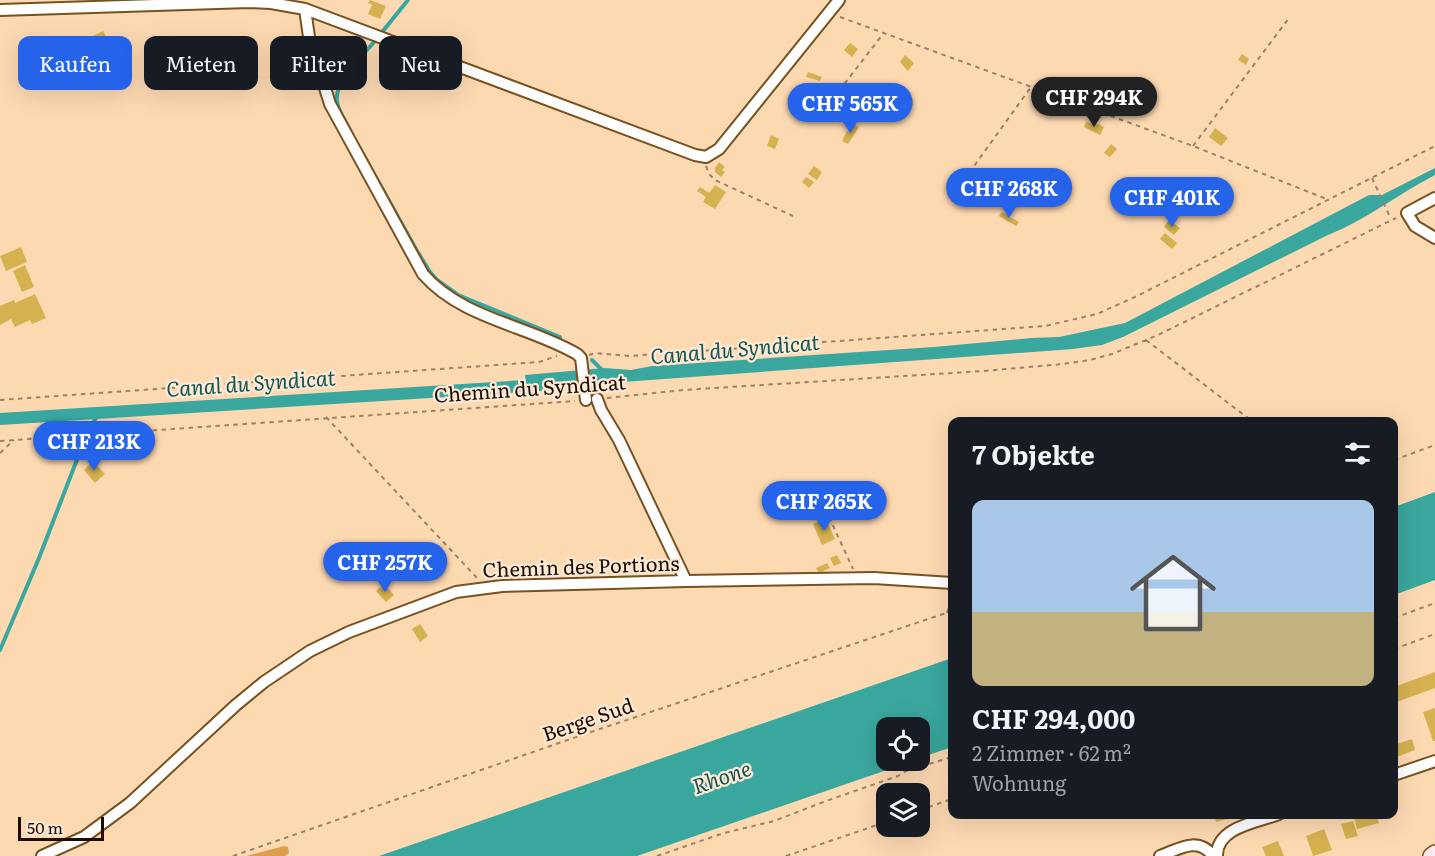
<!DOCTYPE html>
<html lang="de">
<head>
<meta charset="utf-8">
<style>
  body { margin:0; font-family:Literata,serif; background:#242831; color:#f1f3f6; height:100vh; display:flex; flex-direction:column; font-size:22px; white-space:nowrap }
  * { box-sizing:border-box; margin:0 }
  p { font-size:20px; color:#9ea1a6 }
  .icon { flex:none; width:33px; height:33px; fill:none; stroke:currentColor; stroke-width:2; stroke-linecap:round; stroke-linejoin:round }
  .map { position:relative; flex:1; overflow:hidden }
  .drawer { position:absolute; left:948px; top:417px; width:450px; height:402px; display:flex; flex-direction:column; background:#171b24; border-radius:12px; box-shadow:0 6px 24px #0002 }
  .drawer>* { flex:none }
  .guide { position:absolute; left:18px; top:36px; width:570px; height:54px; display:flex; gap:12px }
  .tools { position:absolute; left:876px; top:717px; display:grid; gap:12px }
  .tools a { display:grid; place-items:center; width:54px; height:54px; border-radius:12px; background:#171b24; box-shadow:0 6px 24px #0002; font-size:30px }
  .scale { position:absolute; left:18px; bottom:15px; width:86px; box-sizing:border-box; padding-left:6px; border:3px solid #1c0d00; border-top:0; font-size:16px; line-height:21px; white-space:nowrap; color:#1c0d00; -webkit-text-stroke:4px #fcead6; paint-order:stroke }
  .price { position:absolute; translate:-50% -51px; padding:0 14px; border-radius:21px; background:#2563eb; color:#fff; font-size:20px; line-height:39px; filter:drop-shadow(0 2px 3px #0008) }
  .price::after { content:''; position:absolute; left:50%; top:36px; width:18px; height:14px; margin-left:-9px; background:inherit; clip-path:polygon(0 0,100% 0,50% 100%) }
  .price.on { background:#222; color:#fff }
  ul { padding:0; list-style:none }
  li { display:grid; align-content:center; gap:12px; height:318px; padding:0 24px }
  li span { display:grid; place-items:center; height:186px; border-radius:12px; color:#555 }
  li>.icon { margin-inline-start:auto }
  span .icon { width:108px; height:108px; fill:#fffc; stroke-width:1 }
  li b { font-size:26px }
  h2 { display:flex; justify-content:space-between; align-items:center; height:72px; padding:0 24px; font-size:26px }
  .chip { padding:0 21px; border-radius:12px; background:#171b24; box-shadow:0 6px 24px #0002; font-size:21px; line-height:54px }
  .chip.on { background:#2563eb; color:#fff }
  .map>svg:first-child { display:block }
  .forest { fill:#dd9c4e }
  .water { fill:#3aa79f }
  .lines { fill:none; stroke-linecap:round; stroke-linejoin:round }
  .stream { stroke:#3aa79f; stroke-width:4 }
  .canal { stroke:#3aa79f; stroke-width:12 }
  .building { fill:#d5b150 }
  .minor-casing { stroke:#785121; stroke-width:14 }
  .secondary-casing { stroke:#785121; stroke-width:18 }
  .path { stroke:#9d8266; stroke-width:2; stroke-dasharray:4.5 4.5; stroke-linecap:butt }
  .minor { stroke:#fff; stroke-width:10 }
  .secondary { stroke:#fbeaed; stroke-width:15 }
  .labels { text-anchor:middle; stroke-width:4.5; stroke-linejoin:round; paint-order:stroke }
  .street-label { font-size:20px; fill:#1c0d00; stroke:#fcead6 }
  .water-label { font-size:21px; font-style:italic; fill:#16544f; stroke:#fcead6 }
</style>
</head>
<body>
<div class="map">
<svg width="1435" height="856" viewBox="0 0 1435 856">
  <rect width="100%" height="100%" fill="#fdd9b2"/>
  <path class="forest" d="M284,846L288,847L289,853L285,856H247Z"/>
  <path class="water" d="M1435,168V175C1398,194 1366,220 1328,235L1123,337L1102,345L1073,349L527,389L525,375L605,368L631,370L652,366L934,347L1031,338L1059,337L1125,323L1369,195H1382Z
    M1435,492V580L1394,595V507Z
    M952,658V747L920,758V728H886V760L913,761L637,856H379Z"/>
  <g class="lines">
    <path class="stream" d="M383,31L408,0
      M351,132C347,123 338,112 337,101C334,81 362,56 375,41
      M359,147L417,251L430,272L437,280L458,295L560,337
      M592,360L604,372
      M94,421L99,413
      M0,650L39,558L83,444"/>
    <path class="canal" d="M0,419L541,385"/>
  </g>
  <path class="building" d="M370,0L386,6L380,19L368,14L372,5L368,3Z
    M103,31L113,49L104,54L102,49L98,51L91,37Z
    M850,43L858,49L852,57L844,50Z
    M1242,54L1249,59L1246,65L1238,60Z
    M905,55L914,63L908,71L900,62Z
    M808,72L822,77L820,81L806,77Z
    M812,86L820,93L814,101L806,94Z
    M865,108L874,111L872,119L862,116Z
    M1086,122L1092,124L1093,122L1104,127L1100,135L1084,127Z
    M852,124L859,127L848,144L842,141L847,131L849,132Z
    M1215,128L1228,138L1221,146L1209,137Z
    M771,135L779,139L775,149L767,146Z
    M1111,144L1117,149L1110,157L1104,153Z
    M719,162L725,167L722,170L725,172L721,177L715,172V168Z
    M814,166L822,172L817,180L808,174Z
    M806,177L814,182L809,188L802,182Z
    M715,185L726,192L715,209L703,202L706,197L697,191L700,187L709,193Z
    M966,187L977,195L973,204L961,197Z
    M1002,212L1019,222L1016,226L999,216Z
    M1169,220L1180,228L1174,235L1164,227Z
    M1165,233L1177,243L1172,249L1160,239Z
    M21,247L27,262L6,271L0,256Z
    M25,265L34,287L22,292L13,271Z
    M35,294L46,318L32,324L30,320L15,327L11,319L0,325V306L14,300L15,303Z
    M93,461L105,474L95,483L84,470Z
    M826,519L835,539L822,545L813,524Z
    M837,555L841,563L834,566L830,558Z
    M827,563L830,568L819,573L816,568Z
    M384,584L394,595L386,602L376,591Z
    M420,624L428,636L420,642L412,629Z
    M1435,672V688L1394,703V687Z
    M1435,708V741H1433L1423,712Z
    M1412,739L1415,750L1394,758V745Z
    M1214,814H1235L1236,817L1216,822Z
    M1353,814H1376L1379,823L1357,829Z
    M1353,821L1358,836L1346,839L1341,824Z
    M1324,829L1332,850L1313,856L1306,836Z
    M1278,841L1284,856H1266L1262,847Z"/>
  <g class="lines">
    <defs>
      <path id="minor" d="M305,9L309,37L330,104L423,274C462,319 527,325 577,354L581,358L586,400
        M0,10L249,2L271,3L305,9L695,155L706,157L719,149L839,0
        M1435,198L1407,213L1415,226L1435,238
        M597,399L601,410L619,440L686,581
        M1394,775L1435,761
        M42,856L84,837L130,803L236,705L264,682L310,651L349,632L456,592L502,586L686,581L874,578L952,583
        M1160,856C1179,849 1198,836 1213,856
        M1217,856C1216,827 1258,822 1279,814"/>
      <path id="secondary" d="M1431,856L1435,853"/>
    </defs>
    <use href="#minor" class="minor-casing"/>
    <use href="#secondary" class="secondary-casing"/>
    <path class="path" d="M840,17L1193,146L1329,200
      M828,105L883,34
      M1193,146L1289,18
      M706,166L709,174L715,180L793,216
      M1372,178L1391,219
      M964,180L1031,87
      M1146,340L1253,422
      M589,355L595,353L629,356L687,352L1045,326L1097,314L1137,296L1435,146
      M607,398L683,390L983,371L1063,364L1090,360L1112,354L1158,335L1396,218
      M0,400L539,362L557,356
      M326,417L478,579
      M0,441L575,401
      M0,453L14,440
      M1394,460L1435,445
      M829,517L853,569
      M947,613L952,596
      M1394,618L1435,603
      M1394,649L1435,634
      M920,810L952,799
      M233,856L585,734L952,611
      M657,856L724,833L774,821L826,801L898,776L906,771L952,757
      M786,856L886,822"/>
    <use href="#minor" class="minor"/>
    <use href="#secondary" class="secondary"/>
  </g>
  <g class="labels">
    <g class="street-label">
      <text transform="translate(530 389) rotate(-4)" y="7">Chemin du Syndicat</text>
      <text transform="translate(581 567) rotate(-2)" y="7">Chemin des Portions</text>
      <text transform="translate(588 720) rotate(-19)" y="7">Berge Sud</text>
    </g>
    <g class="water-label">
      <text transform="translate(735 350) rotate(-5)" y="7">Canal du Syndicat</text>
      <text transform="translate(251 384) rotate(-4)" y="7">Canal du Syndicat</text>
      <text transform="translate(722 778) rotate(-19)" y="7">Rhone</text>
    </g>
  </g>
</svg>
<div class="tools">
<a><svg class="icon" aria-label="locate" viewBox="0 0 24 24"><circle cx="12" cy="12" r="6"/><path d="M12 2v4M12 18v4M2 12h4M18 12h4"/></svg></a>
<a><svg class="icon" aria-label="layers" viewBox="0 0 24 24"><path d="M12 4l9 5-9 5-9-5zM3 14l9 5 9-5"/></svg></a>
</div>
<div class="scale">50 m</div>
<b class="price on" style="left:1094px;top:128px">CHF 294K</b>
<b class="price" style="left:850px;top:134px">CHF 565K</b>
<b class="price" style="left:1009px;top:219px">CHF 268K</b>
<b class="price" style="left:1172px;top:228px">CHF 401K</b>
<b class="price" style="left:94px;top:472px">CHF 213K</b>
<b class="price" style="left:824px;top:532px">CHF 265K</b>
<b class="price" style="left:385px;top:593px">CHF 257K</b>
<div class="guide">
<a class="chip on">Kaufen</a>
<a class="chip">Mieten</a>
<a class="chip">Filter</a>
<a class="chip">Neu</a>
</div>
<section class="drawer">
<h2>7 Objekte<svg class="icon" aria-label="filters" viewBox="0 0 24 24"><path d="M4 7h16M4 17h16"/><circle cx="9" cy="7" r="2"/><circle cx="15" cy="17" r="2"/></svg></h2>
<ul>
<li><span style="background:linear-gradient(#a9c7e8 60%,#c2b280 0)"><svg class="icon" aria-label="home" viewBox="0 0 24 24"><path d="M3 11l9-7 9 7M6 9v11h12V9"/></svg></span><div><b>CHF 294,000</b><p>2 Zimmer · 62 m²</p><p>Wohnung</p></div></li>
</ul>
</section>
</div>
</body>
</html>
